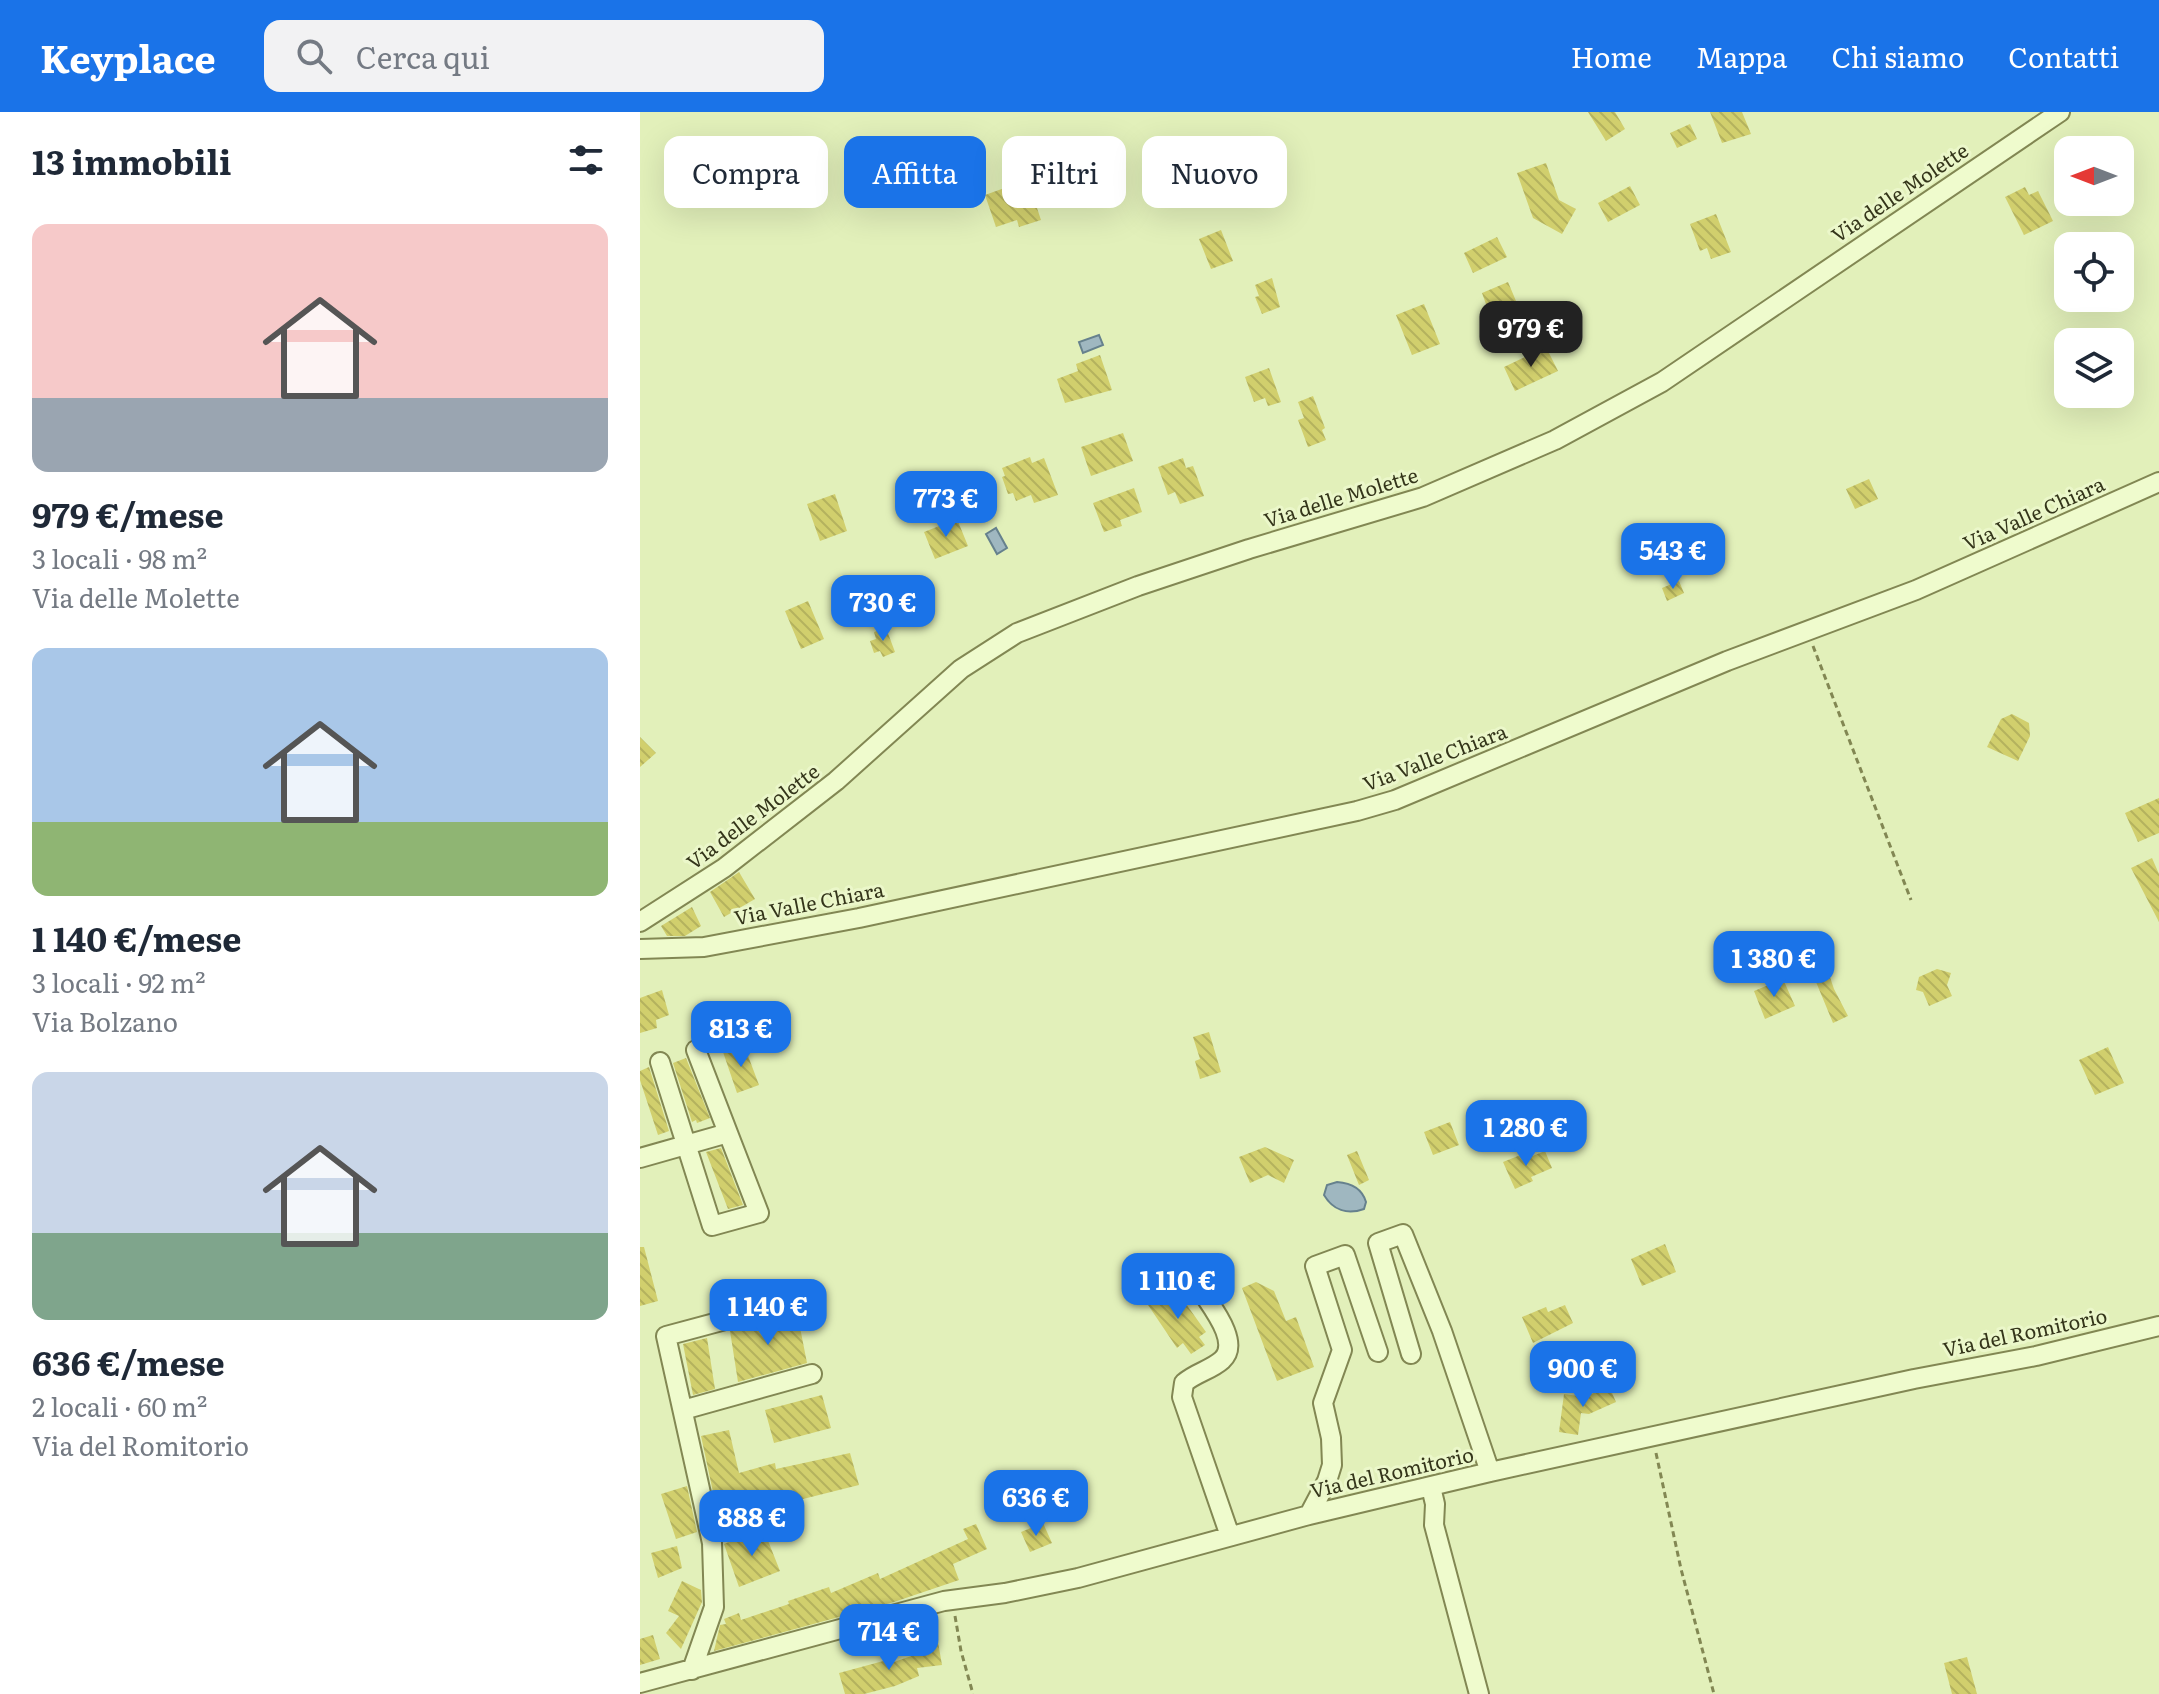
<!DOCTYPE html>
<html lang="it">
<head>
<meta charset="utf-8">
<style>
  body { margin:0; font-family:Literata,serif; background:#f2f2f3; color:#1f2937; height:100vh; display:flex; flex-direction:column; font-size:30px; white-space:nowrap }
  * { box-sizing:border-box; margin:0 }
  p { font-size:26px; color:#747a83 }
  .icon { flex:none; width:44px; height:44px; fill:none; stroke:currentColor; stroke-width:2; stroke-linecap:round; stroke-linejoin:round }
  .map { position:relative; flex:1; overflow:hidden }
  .details { display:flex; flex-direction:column; background:#fff; width:640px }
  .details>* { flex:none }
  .banner { position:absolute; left:24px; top:24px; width:760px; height:72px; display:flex; gap:16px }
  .needle { width:52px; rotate:270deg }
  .controls { position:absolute; left:1414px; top:24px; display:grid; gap:16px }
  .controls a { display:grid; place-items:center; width:80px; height:80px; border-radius:16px; background:#fff; box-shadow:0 8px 32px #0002; font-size:40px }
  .price { position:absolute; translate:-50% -68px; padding:0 18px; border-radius:16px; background:#1a73e8; color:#fff; font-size:26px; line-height:52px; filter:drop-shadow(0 2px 4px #0008) }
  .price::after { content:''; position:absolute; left:50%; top:48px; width:24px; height:18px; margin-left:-12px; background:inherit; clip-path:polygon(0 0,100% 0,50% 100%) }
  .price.current { background:#222; color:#fff }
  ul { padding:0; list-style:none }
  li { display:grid; align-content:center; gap:16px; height:424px; padding:0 32px }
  li span { display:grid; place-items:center; height:248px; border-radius:16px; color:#555 }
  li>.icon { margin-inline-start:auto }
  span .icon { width:144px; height:144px; fill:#fffc; stroke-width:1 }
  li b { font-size:34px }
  h2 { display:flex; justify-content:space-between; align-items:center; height:96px; padding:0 32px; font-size:34px }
  .chip { padding:0 28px; border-radius:16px; background:#fff; box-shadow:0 8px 32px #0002; font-size:28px; line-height:72px }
  .chip.current { background:#1a73e8; color:#fff }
  header { display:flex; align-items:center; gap:48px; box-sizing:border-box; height:112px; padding:0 40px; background:#1a73e8; color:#fff }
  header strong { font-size:38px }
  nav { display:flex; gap:44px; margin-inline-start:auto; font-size:28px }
  .search { width:560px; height:72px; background:#f2f2f3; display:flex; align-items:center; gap:20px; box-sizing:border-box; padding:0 28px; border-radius:16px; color:#747a83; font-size:30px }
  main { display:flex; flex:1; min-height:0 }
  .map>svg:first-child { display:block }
  .water { fill:#9fb7c0; stroke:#66818d; stroke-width:2 }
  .building { fill:url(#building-back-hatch) }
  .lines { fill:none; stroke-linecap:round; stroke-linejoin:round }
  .minor-casing { stroke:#828753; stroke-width:22 }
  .path { stroke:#828753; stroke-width:3; stroke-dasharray:6 4; stroke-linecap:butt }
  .minor { stroke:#effbcd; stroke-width:18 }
  .labels { text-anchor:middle; stroke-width:6; stroke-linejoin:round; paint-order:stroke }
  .street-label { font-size:20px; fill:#34351a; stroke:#ebf7ca }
</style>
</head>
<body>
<header>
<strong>Keyplace</strong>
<div class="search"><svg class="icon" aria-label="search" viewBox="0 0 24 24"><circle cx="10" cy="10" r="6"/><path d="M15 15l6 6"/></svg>Cerca qui</div>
<nav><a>Home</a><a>Mappa</a><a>Chi siamo</a><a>Contatti</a></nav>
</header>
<main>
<section class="details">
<h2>13 immobili<svg class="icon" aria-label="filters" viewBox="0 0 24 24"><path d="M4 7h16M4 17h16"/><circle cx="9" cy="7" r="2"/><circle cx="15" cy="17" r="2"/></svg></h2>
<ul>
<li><span style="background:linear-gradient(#f6c9c9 70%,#9aa5b1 0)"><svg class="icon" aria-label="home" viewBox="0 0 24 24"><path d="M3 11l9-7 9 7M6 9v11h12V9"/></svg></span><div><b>979 €/mese</b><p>3 locali · 98 m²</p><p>Via delle Molette</p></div></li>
<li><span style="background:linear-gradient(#a9c7e8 70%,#8fb573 0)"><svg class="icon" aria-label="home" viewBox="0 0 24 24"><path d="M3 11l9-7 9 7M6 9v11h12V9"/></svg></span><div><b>1 140 €/mese</b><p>3 locali · 92 m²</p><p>Via Bolzano</p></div></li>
<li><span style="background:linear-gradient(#c9d6e8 65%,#7fa58c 0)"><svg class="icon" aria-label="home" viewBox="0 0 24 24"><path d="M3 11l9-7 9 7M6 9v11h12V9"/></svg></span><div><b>636 €/mese</b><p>2 locali · 60 m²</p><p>Via del Romitorio</p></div></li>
</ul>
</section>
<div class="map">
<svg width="1519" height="1582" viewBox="0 0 1519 1582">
  <defs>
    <pattern id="building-back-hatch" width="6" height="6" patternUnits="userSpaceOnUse" patternTransform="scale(2)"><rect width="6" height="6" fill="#d1cf6d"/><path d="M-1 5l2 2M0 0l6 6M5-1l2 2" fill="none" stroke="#b4b25e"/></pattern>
  </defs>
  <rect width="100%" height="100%" fill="#e2f0ba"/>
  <path class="water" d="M459,223L463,233L443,241L439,230Z
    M356,416L367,436L357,442L346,422Z
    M697,1070C711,1071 722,1076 726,1090L724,1097C707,1103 693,1098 684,1083L687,1073Z"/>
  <path class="building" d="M948,0H975L985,17L966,29Z
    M1070,0H1102L1111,22L1082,31Z
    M1050,12L1057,27L1037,36L1030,21Z
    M906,51L919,88L936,97L922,122L893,106L877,61Z
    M562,56L567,70L543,79L538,66Z
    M370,74L373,81L390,75L401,108L379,115L377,108L356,115L345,83Z
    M990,74L1000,93L968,110L958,91Z
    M1385,75L1389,83L1398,79L1413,109L1384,123L1365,85Z
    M1076,102L1091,140L1071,147L1067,136L1060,139L1050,112Z
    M581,118L593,149L571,157L559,127Z
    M857,125L867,145L833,161L824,141Z
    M632,166L640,195L622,202L615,185L619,184L615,173Z
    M868,170L884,208L856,220L842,181Z
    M784,192L800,232L772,243L756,203Z
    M906,235L918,259L875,279L864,255Z
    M460,243L472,278L425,291L417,267L438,259L436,252Z
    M629,256L641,290L628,294L625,286L614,290L605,265Z
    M673,284L685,316L682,318L686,328L668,335L658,308L664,306L658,290Z
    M483,321L493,349L451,364L441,335Z
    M390,345L392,351L404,346L418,383L394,391L391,383L376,389L373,381L368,382L362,365L365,364L362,356Z
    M543,346L546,356L553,354L564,384L540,392L535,380L528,383L518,355Z
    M1229,367L1238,387L1215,397L1206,377Z
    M494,376L502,400L480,408L482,414L464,420L453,391Z
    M195,382L207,419L180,429L167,392Z
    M317,407L328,434L295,447L284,420Z
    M1039,469L1044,481L1027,489L1022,476Z
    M168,489L184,527L161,537L145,499Z
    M246,516L255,540L243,545L240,539L234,541L230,529L236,527L234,520Z
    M1372,602L1389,611L1390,624L1378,649L1347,635L1361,607Z
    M0,625L16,641L0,655Z
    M1519,686V721L1498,730L1485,701Z
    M1512,746L1519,762V810L1491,756Z
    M99,760L115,787L84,805L70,780Z
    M52,795L61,814L45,824H27L21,814Z
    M1178,830L1194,877L1208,904L1193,911L1162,836Z
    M1297,857L1311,861L1307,873L1312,884L1289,894L1283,880L1276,878L1279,865Z
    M1143,867L1155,894L1125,907L1114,879Z
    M22,878L29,903L16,908L17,916L0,921V886Z
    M569,920L581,960L560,967L555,949L560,947L553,925Z
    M104,933L119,973L97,981L83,940Z
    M1468,935L1484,971L1455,983L1439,948Z
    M46,946L70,1006L57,1011L56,1008L52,1010L33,951Z
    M9,955L29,1019L18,1023L0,968V959Z
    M810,1010L819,1033L793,1043L784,1020Z
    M625,1035L654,1048L644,1071L628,1063L610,1071L599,1045Z
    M81,1036L103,1093L88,1097L66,1040Z
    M717,1039L729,1068L719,1073L707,1043Z
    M905,1039L912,1056L891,1065L893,1069L875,1077L863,1050L883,1042L885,1047Z
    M1025,1132L1036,1160L1002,1174L991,1147Z
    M0,1135H4L18,1189L0,1194Z
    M616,1170L634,1179L646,1209L656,1205L674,1255L637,1269L602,1176Z
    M534,1175L566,1220L559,1225L565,1233L551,1242L543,1231L537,1236L508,1193Z
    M925,1193L933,1211L893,1231L882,1205L906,1195L908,1200Z
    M157,1200L167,1251L98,1270L90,1219Z
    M67,1226L75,1277L53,1283L43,1232Z
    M969,1274L976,1290L949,1302L941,1301L938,1323L919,1320L924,1282L945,1285Z
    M182,1283L191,1316L134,1331L125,1298Z
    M89,1318L99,1361L135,1351L136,1357L210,1341L219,1373L79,1408L61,1324Z
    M47,1374L57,1420L36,1427L21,1382Z
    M403,1411L412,1431L390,1440L381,1420Z
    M336,1412L347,1437L313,1452L319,1468L254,1490L74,1539L80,1513L86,1512L84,1507L99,1501L101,1508L149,1492L148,1489L189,1475L191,1481L238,1461L240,1467L328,1427L323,1417Z
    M123,1416L140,1459L99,1475L84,1432Z
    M37,1434L42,1456L18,1466L11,1441Z
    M42,1469L61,1478L62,1490L41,1537L26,1521L39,1504L28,1499Z
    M13,1523L20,1547L0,1553V1527Z
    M298,1530L302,1553L277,1556L279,1564L255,1574L224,1582H205L199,1561L247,1548L248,1552L283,1540L282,1533Z
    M1327,1545L1337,1582H1312L1304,1551Z"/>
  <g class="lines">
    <defs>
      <path id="minor" d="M0,810L84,756L196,669L321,557L377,521L498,474L609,437L783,385L915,328L1022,270L1420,0
        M0,837L64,835L219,806L717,699L755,688L1087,549L1276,478L1519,370
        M20,950L72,1114L119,1101L88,1021
        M0,1046L88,1021L56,938
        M559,1175C569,1192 602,1230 582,1248C571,1258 555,1261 544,1271L542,1285L590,1424
        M771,1242L738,1131L763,1122L802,1219L850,1360
        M43,1298L172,1262
        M791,1375L795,1392L794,1413L839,1582
        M669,1403L687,1369L692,1353L691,1326L683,1291L702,1238L675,1154L705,1143L738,1240
        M52,1558L74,1495L72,1431L26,1224L149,1191
        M0,1571L304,1489L365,1481L438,1466L669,1403L850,1360L1274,1267L1396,1244L1519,1214"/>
    </defs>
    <use href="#minor" class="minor-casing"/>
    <path class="path" d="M1173,534L1271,788
      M1016,1341L1041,1457L1074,1582
      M315,1504L321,1539L333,1582"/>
    <use href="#minor" class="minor"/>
  </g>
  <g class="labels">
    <g class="street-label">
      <text transform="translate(1260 81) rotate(-34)" y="7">Via delle Molette</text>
      <text transform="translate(701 386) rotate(-17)" y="7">Via delle Molette</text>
      <text transform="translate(1394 402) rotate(-24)" y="7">Via Valle Chiara</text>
      <text transform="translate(795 646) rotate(-21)" y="7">Via Valle Chiara</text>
      <text transform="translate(113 705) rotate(-37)" y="7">Via delle Molette</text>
      <text transform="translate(169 792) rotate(-11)" y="7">Via Valle Chiara</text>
      <text transform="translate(1385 1221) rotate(-12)" y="7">Via del Romitorio</text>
      <text transform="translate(752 1361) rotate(-13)" y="7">Via del Romitorio</text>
    </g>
  </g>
</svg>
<div class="controls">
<a><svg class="needle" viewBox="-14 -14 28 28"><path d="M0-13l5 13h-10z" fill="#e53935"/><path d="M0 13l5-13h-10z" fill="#747a83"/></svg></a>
<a><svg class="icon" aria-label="locate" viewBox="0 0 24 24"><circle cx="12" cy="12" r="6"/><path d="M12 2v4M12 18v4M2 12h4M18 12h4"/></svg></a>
<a><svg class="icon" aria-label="layers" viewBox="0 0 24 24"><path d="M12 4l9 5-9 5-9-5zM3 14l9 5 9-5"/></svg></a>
</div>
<b class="price current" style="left:891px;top:257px">979 €</b>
<b class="price" style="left:306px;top:427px">773 €</b>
<b class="price" style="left:1033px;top:479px">543 €</b>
<b class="price" style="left:243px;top:531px">730 €</b>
<b class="price" style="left:1134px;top:887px">1 380 €</b>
<b class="price" style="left:101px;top:957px">813 €</b>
<b class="price" style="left:886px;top:1056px">1 280 €</b>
<b class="price" style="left:538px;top:1209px">1 110 €</b>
<b class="price" style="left:128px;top:1235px">1 140 €</b>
<b class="price" style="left:943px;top:1297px">900 €</b>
<b class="price" style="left:396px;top:1426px">636 €</b>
<b class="price" style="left:112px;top:1446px">888 €</b>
<b class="price" style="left:249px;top:1560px">714 €</b>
<div class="banner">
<a class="chip">Compra</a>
<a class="chip current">Affitta</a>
<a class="chip">Filtri</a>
<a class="chip">Nuovo</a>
</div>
</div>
</main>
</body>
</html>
